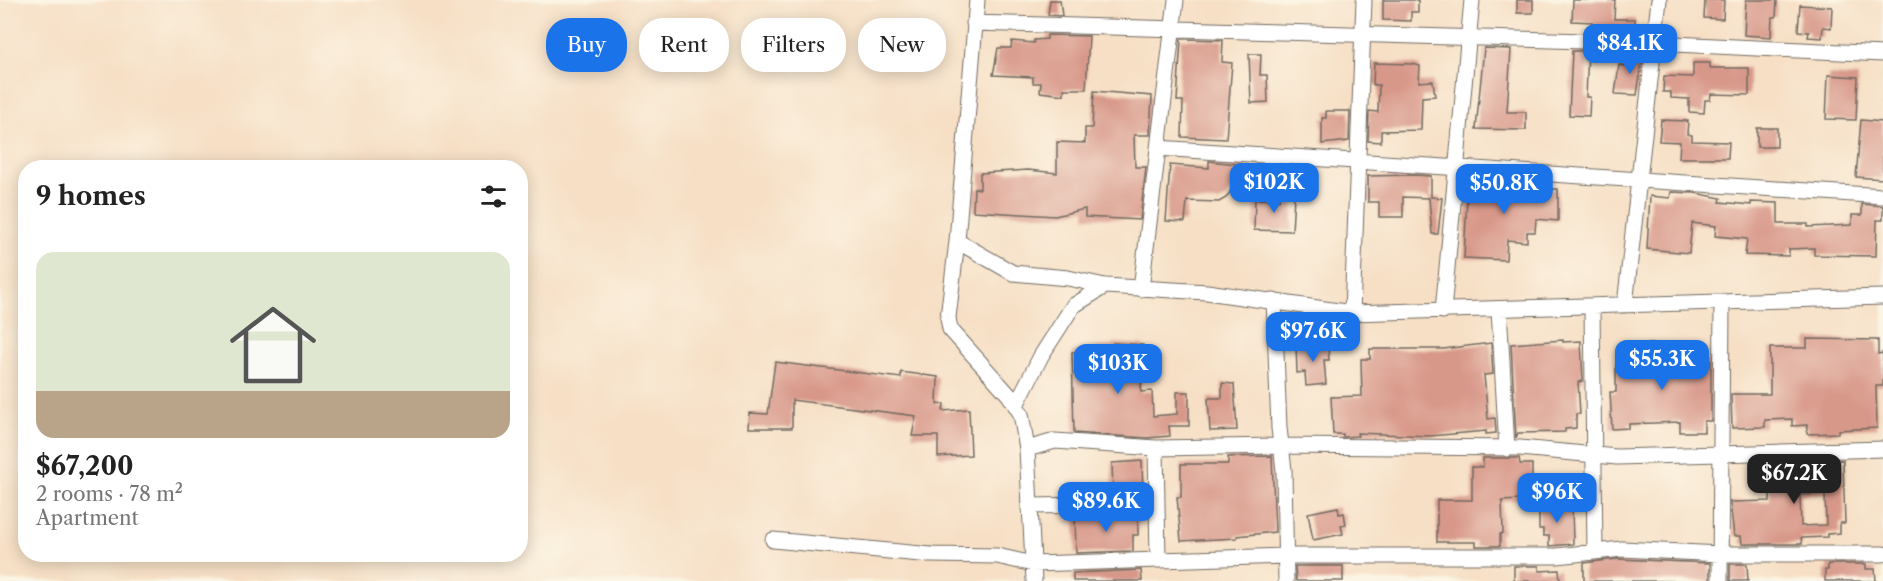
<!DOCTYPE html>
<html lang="en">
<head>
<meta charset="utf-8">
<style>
  body { margin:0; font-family:"Libre Caslon Text",serif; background:#f2f2f2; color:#222; height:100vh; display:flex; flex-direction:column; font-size:22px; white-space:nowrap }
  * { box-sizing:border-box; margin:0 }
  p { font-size:20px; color:#767676 }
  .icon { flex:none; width:33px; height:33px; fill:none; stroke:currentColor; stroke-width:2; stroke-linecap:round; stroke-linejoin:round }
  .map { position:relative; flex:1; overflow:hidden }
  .drawer { position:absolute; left:18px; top:160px; width:510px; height:402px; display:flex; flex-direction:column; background:#fff; border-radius:24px; box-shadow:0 3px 15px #0003 }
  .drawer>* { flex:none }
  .banner { position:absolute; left:546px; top:18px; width:570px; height:54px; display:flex; gap:12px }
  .price { position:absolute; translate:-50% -51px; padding:0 14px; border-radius:12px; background:#1a73e8; color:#fff; font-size:20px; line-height:39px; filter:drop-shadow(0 2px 3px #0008) }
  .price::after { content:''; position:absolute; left:50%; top:36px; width:18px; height:14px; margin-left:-9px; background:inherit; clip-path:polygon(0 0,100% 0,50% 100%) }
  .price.active { background:#222; color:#fff }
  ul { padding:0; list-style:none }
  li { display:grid; align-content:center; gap:12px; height:318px; padding:0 18px }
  li span { display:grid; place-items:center; height:186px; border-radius:18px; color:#555 }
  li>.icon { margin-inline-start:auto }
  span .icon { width:108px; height:108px; fill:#fffc; stroke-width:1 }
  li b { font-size:26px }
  h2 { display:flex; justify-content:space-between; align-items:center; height:72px; padding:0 18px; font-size:26px }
  .pill { padding:0 21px; border-radius:24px; background:#fff; box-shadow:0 3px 15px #0003; font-size:21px; line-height:54px }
  .pill.active { background:#1a73e8; color:#fff }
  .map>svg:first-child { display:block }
  .building { fill:#d89889; fill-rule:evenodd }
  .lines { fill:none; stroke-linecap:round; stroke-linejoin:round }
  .street-casing { stroke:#726a61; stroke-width:17 }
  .street { stroke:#fff; stroke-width:15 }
</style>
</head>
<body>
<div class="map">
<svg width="1883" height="581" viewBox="0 0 1883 581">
  <rect width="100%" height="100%" fill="#fcf5e5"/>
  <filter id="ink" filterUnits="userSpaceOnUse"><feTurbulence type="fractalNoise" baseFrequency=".0167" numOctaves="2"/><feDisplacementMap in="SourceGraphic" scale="12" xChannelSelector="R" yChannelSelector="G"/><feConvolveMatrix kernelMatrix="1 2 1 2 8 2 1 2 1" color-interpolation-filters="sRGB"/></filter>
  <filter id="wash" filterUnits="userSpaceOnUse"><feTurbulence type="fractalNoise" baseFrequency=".008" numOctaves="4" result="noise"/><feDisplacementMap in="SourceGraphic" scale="24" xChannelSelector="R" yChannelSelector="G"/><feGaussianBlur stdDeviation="1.35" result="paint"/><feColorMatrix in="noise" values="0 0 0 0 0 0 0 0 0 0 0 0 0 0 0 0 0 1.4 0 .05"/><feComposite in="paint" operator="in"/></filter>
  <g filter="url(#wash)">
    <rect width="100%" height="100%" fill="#f6dfc5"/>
    <g id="blocks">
      <path class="building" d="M1050,0H1060L1062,16L1048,15Z
        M1383,0H1418V12H1411V21L1383,20Z
        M1517,0H1533V13H1517Z
        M1573,0H1615L1614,19H1635V31L1592,29V22L1572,21Z
        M1705,0H1724L1723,19L1704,18Z
        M1746,0H1777L1776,17H1772L1771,37L1744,35Z
        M1800,5L1832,7L1831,28L1823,27L1822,38L1808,37L1809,32L1798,31Z
        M1047,35L1089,36L1086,89H1064V95L1040,92L1041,83H1033V77L993,75L998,48H1011L1012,41L1034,43V40L1047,39Z
        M1181,39L1223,40L1222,62L1232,63L1226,139L1182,137L1183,101H1177Z
        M1484,48L1511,49L1507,112H1526V130L1476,129Z
        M1572,51H1588L1586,97H1590L1589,116L1569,115Z
        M1627,53L1643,54L1637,95L1615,94L1619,65L1626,66Z
        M1249,54H1261L1260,75H1267L1268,102L1251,103Z
        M1374,63L1413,64L1420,66L1419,82L1433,81L1435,96L1422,97L1421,130L1381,131V142L1368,141L1369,111L1378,112L1379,85H1373Z
        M1693,63H1710V68H1749V95L1711,94L1710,100H1705L1704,113L1689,112V99L1671,98V92H1663L1664,76L1693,77Z
        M1828,75L1858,77L1856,120L1826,119Z
        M1094,91L1152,96L1150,135H1134L1135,167H1146L1140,220L1085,217V209L1055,216L973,211L974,188L980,189V173L1028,170L1057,173V142L1085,143V128H1092Z
        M1326,111H1350L1349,141L1322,144V118H1326Z
        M1661,120L1688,121L1687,134L1692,135V141L1729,142L1728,158H1679L1680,142L1659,141Z
        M1861,120L1883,122V179L1856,177Z
        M1757,128H1777V147H1757Z
        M1209,161L1245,165L1244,184L1235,185L1226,198L1219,202L1187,201L1185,222L1166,221L1170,165L1209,168Z
        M1415,175L1431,176V197L1442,198L1438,234H1432L1429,198L1403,197V217H1379V202H1368V176Z
        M1468,178L1542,183V189H1558V221L1536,219L1535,232H1527V242L1507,240L1506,260L1464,258Z
        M1671,192L1695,193L1721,198L1720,202L1751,205V202L1778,203V224H1808V227L1852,225V215H1862V204L1883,206V220H1877L1876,256L1814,255V248L1789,249V256L1745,255L1747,239L1715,236L1716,226L1692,223L1689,253L1647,249L1650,196L1670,198Z
        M1279,194L1294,196L1292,231L1254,230L1255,199L1279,200Z
        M1807,339L1878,340V354L1883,353V386H1876L1877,428L1838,430V433L1807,434V425L1792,426V419L1765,420V427L1732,428L1731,394H1770V348H1807Z
        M1563,340V342L1581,341L1583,381L1578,382L1580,414H1576V428L1565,429V432L1518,433L1516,438L1511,344Z
        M1113,343L1143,345L1141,392L1152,391L1153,416L1177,414V392H1189V426H1169L1170,436L1147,438L1074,433L1072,352L1087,351V347L1112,346Z
        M1491,343L1493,374L1484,375L1488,419L1495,418L1496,433L1486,434V431L1430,436L1357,433L1358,436L1343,437V434H1333L1331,397L1362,396L1361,359H1370V349H1443Z
        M1648,343L1660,344V352L1678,353V359L1711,360V421H1704V432H1680V422L1629,424V428L1612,429L1610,392H1616V365H1628V356H1648Z
        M1328,344L1329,360H1324L1326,384L1306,386L1305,372L1297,373L1296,345Z
        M775,362L901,378V372L938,377L937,404H944L943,411L969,409L971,455L938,457V436H912L916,416L792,400V428H749L750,413L768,414Z
        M1222,383L1234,384L1237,430L1210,431L1208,398H1222Z
        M1272,456L1275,532L1237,536V538L1181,541L1177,497H1181V464H1228V457Z
        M1483,458H1519L1520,464H1532V479H1537L1538,499L1502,501L1503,533L1500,534V546H1476V542H1437V500H1472V467H1483Z
        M1843,460L1845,523H1840V533L1827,534V537L1801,538L1802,544H1742L1741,536H1734L1730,502L1770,501L1771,462ZM1825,494L1826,525L1801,526L1800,495Z
        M1142,461L1143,494L1113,495L1112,463Z
        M1539,505H1572L1573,544L1549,546V536H1543V529H1539Z
        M1338,507L1339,514L1344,513L1346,525L1341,526L1343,534L1313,540L1308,513Z
        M1138,514V535H1133V551L1076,553L1075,515Z
        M1617,559L1710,563V581H1584V563Z
        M1730,564H1747L1748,581H1730Z
        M1828,564H1866V569H1875L1876,581H1825V570H1828Z
        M1295,566H1343V581H1296Z
        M1514,566H1539V571L1559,570L1560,581H1514Z
        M1141,570L1142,581H1073V573Z"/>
    </g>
  </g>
  <g filter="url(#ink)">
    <use href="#blocks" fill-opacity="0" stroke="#726a61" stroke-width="1.5"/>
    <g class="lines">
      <defs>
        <path id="street" d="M977,0L957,241L948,318L950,329L1009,395L1021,414L1027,449L1034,581
          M974,23L1654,43L1883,54
          M1158,148L1883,196
          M957,241L1013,273L1068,278L1105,286L1207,292L1352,313L1883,297
          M1141,289L1176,0
          M1274,301L1279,428L1284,470L1286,581
          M1625,305L1659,0
          M1592,307L1595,551
          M1499,309L1507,449
          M1443,311L1472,0
          M1352,313L1364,0
          M1016,405L1041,356L1073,306L1105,286
          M1156,448L1158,559
          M1027,449L1055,441L1156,448L1281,446L1520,448L1617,457L1883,449
          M1029,506L1157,504
          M773,540L931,555L997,556L1033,564L1285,556H1557L1622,549L1720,554H1883
          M1720,581L1722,303"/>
      </defs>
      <use href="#street" class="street-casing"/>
      <use href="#street" class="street"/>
    </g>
  </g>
</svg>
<b class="price" style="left:1630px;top:75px">$84.1K</b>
<b class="price" style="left:1274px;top:214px">$102K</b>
<b class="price" style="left:1504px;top:215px">$50.8K</b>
<b class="price" style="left:1313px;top:363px">$97.6K</b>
<b class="price" style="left:1662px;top:391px">$55.3K</b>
<b class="price" style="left:1118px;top:395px">$103K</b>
<b class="price active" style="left:1794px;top:505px">$67.2K</b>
<b class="price" style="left:1557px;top:524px">$96K</b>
<b class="price" style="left:1106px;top:533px">$89.6K</b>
<div class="banner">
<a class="pill active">Buy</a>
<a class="pill">Rent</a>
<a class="pill">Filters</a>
<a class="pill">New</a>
</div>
<section class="drawer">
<h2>9 homes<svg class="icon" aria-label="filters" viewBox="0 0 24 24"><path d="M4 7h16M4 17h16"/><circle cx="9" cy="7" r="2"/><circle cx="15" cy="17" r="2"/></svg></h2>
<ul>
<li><span style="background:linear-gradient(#dfe7d0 75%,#b9a48a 0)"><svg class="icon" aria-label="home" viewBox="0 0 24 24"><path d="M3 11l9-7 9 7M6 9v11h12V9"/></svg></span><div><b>$67,200</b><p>2 rooms · 78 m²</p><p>Apartment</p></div></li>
</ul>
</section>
</div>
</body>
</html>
